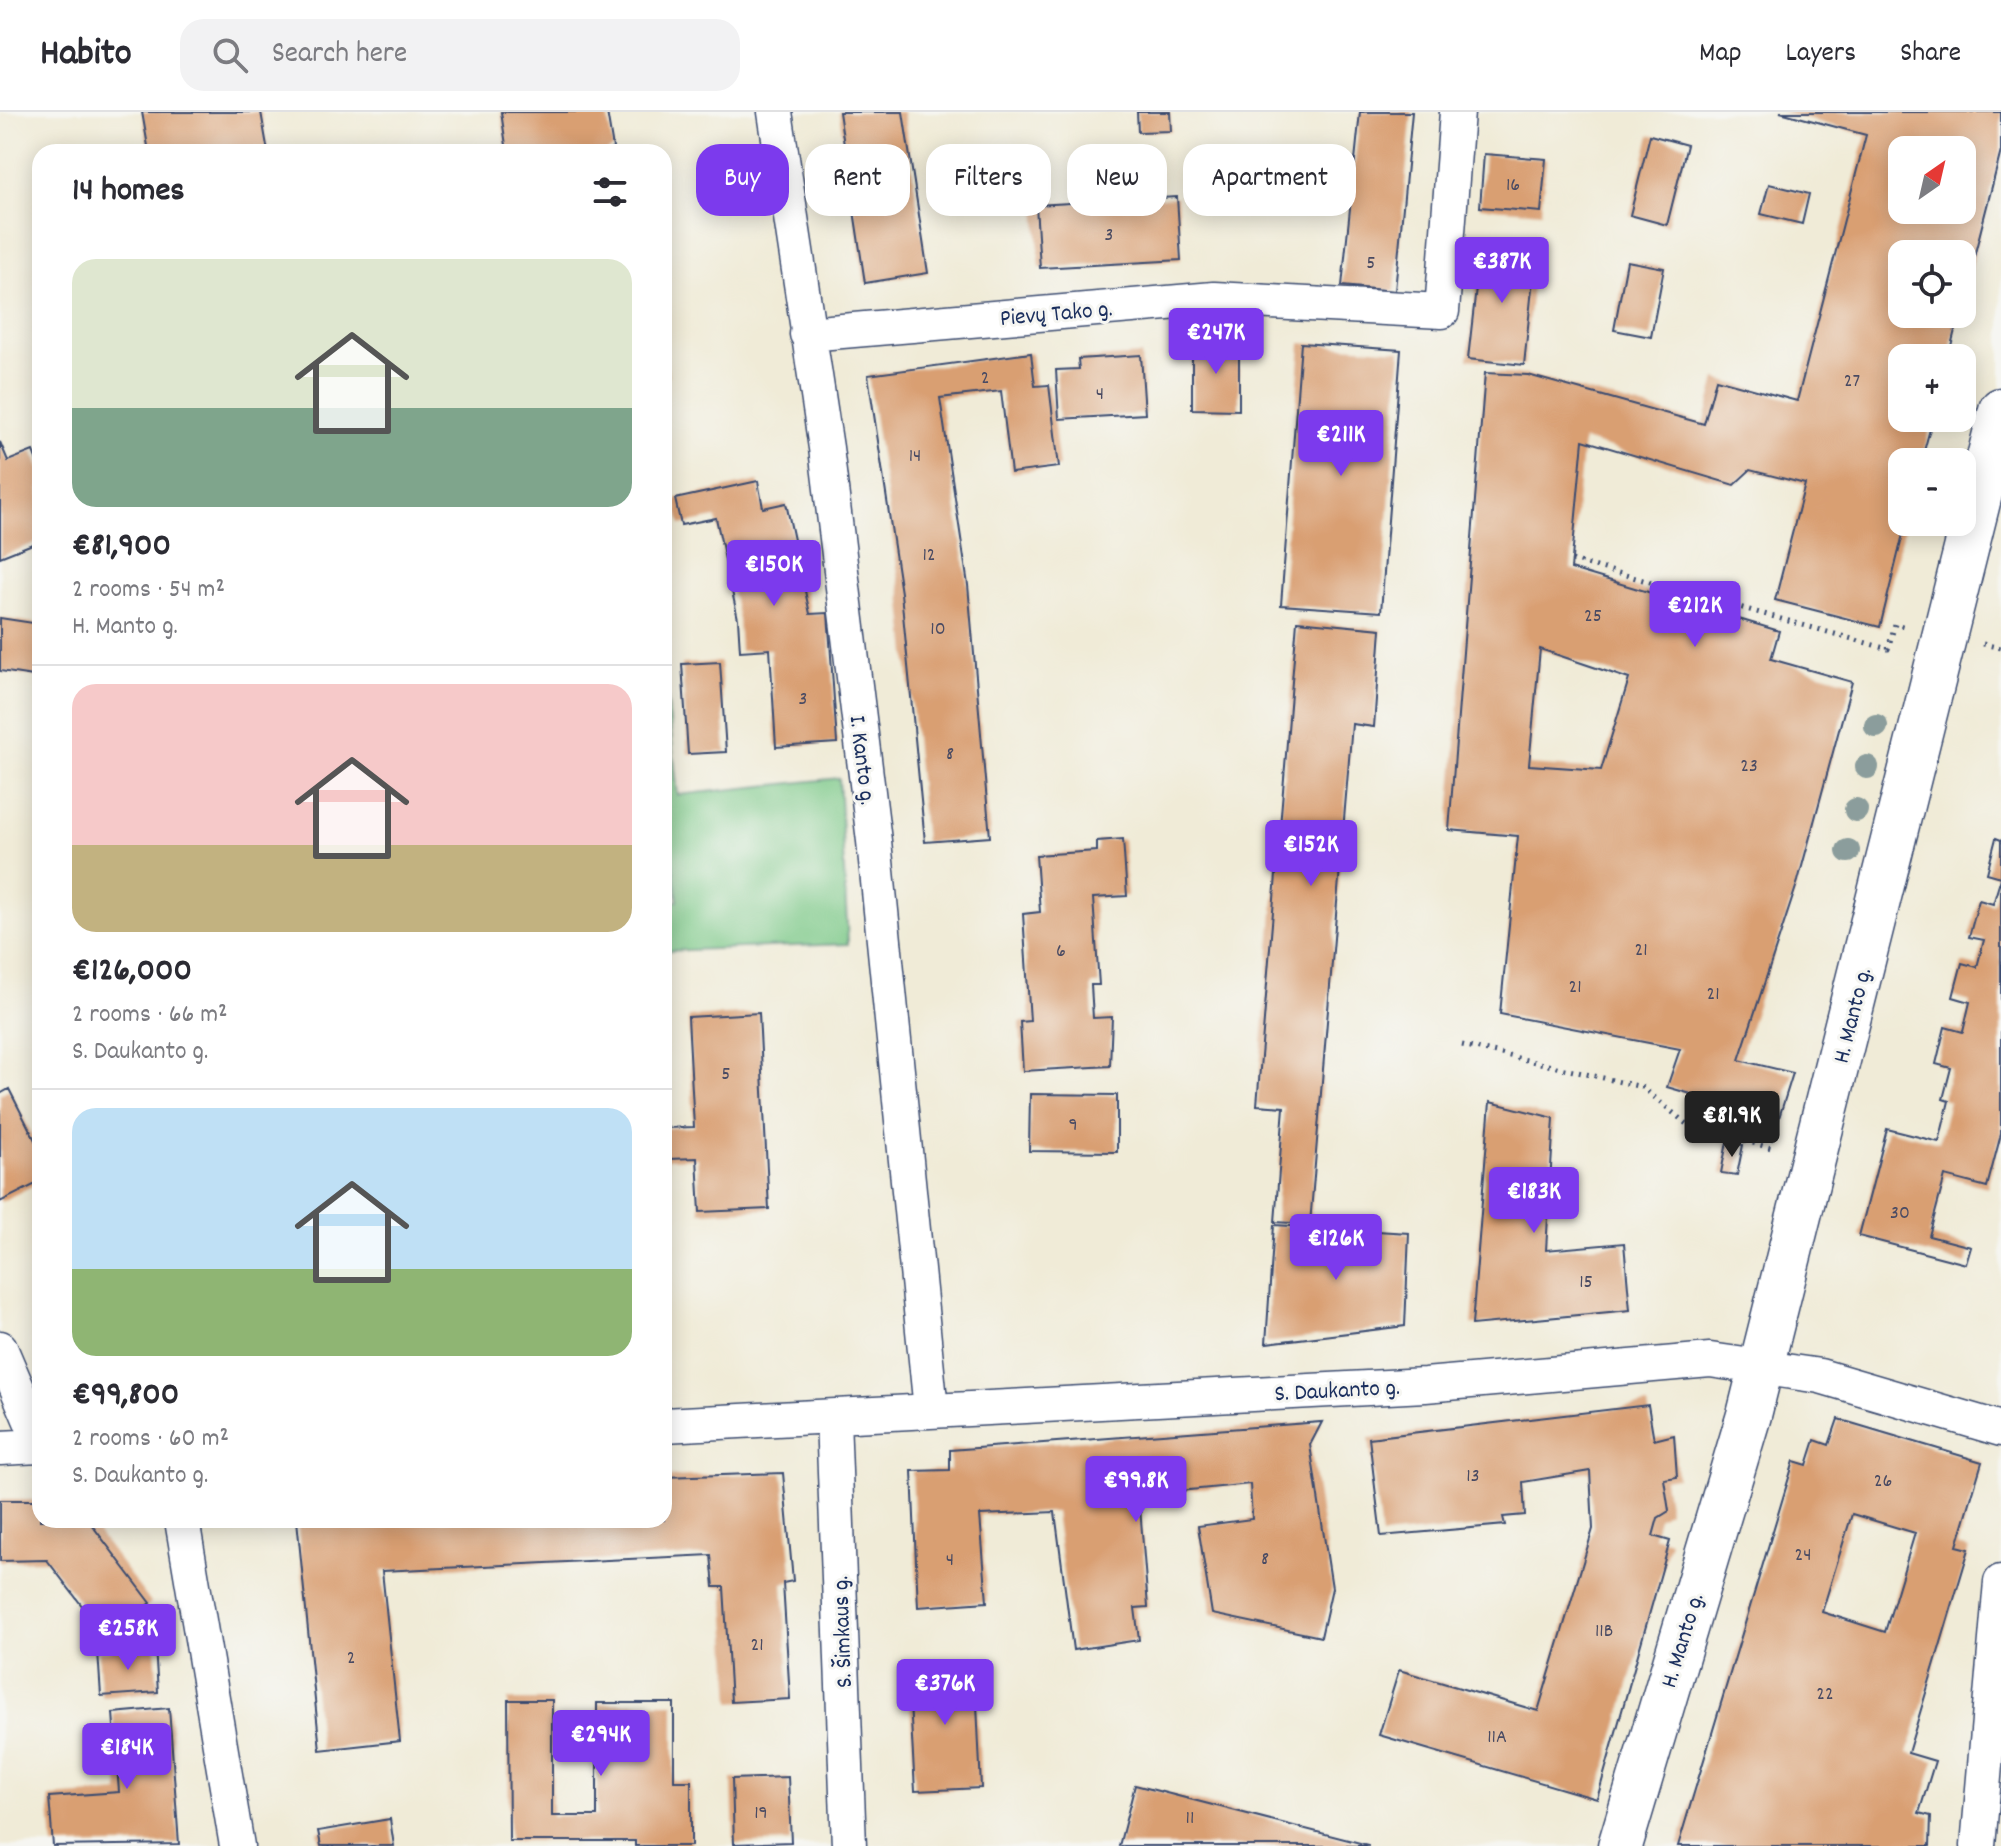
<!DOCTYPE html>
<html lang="en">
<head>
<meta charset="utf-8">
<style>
  body { margin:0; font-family:Dekko,sans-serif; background:#f2f2f3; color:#2b2b33; height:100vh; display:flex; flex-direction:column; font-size:30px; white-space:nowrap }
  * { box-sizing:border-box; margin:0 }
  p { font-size:26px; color:#7c7c81 }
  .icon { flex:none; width:44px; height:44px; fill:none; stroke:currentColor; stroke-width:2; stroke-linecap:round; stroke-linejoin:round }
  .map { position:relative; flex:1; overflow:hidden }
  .drawer { position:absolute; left:32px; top:32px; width:640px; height:1384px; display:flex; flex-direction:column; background:#fff; border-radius:24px; box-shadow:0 4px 20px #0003 }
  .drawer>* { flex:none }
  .top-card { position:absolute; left:696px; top:32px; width:760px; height:72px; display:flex; gap:16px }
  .needle { width:52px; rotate:34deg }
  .buttons { position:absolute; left:1888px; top:24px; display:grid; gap:16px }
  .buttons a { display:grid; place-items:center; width:88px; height:88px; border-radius:16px; background:#fff; box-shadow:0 4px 20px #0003; font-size:40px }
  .price { position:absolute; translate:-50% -68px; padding:0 18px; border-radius:8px; background:#7c3aed; color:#fff; font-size:26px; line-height:52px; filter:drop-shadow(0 2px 4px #0008) }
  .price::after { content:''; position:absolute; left:50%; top:48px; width:24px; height:18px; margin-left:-12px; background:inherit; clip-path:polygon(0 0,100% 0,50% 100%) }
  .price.on { background:#222; color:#fff }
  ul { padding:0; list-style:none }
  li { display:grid; align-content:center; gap:16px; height:424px; padding:0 40px }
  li+li { border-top:2px solid #e1e1e2 }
  li span { display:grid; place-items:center; height:248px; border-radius:24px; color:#555 }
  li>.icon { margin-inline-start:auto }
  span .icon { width:144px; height:144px; fill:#fffc; stroke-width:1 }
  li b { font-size:34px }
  h2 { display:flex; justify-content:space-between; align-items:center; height:96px; padding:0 40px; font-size:34px }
  .pill { padding:0 28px; border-radius:24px; background:#fff; box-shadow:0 4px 20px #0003; font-size:28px; line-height:72px }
  .pill.on { background:#7c3aed; color:#fff }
  header { display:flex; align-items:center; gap:48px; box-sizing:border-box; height:112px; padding:0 40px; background:#fff; border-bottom:2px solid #e1e1e2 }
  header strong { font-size:38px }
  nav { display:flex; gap:44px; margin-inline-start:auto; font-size:28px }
  .search { width:560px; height:72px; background:#f2f2f3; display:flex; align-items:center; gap:20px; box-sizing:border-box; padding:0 28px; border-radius:24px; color:#7c7c81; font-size:30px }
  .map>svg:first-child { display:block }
  .green { fill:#7dc988; stroke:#4c7c73; stroke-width:2 }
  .building { fill:#d99f72; fill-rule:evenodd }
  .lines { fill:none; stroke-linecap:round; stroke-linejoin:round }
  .minor-casing { stroke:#3b4b70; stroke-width:37 }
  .secondary-casing { stroke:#3b4b70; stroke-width:47 }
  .path { stroke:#3b4b70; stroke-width:5; stroke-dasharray:2 6; stroke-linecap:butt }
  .minor { stroke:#fff; stroke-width:34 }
  .secondary { stroke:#fff; stroke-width:44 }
  .tree { fill:#8b9d9c }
  .labels { text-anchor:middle; stroke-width:6; stroke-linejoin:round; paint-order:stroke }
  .number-label { font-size:20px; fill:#4a4b63 }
  .street-label { font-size:24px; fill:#1b2f5e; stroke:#f6f6f2 }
</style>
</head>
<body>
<header>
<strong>Habito</strong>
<div class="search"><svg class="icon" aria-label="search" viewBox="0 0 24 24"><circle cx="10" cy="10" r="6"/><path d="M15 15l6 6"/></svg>Search here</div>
<nav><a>Map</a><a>Layers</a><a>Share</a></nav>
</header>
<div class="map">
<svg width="2001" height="1734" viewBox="0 0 2001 1734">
  <rect width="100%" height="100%" fill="#f6f6f2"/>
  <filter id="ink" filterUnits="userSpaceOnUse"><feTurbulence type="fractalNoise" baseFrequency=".0125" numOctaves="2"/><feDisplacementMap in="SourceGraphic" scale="16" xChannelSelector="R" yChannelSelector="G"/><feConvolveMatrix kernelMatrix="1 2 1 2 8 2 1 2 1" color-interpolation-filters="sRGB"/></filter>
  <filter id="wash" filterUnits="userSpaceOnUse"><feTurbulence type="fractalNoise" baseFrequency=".006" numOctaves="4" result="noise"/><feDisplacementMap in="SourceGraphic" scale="32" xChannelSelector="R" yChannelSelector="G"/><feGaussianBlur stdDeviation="1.8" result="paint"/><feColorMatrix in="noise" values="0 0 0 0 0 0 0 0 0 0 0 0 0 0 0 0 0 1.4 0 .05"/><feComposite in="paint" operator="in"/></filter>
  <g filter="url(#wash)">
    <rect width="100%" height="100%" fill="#f0ebd7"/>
    <path class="green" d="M664,557L678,683L839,666L848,832L664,839V791L678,789L664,690Z"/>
    <g id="blocks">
      <path class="building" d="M142,0H261L268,40H149Z
        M501,0H607L613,36L606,40H507Z
        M839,0H903L928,161L865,171Z
        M1137,0H1170L1171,19L1138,20Z
        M1360,0H1412L1395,179L1342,174Z
        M1780,0H2001V39L1963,188L1962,142H1902V202H1959L1948,246H1902V306H1933L1921,350H1902V410H1906L1880,515L1775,488L1805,372L1750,358L1734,373L1583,328L1571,457L1779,519L1771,547L1852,570L1798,769L1739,948L1793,961L1772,1028L1712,1011L1719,990L1667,975L1680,937L1500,902L1518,724L1449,718L1485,261L1528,263L1704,312L1716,267L1797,289L1866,23ZM1902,38H1962V98H1902ZM1540,537L1629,567L1601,658L1529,653Z
        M1650,23L1687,33L1667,113L1630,103Z
        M1484,42L1546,47L1541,100L1480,95Z
        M1769,72L1809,82L1802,112L1761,102Z
        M1177,85L1181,148L1040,156L1036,93Z
        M1481,132L1536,138L1524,253L1468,247Z
        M1627,149L1664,156L1651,225L1614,218Z
        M1192,229L1239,230V298L1192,297Z
        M1301,231L1401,238L1381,500L1281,493Z
        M1031,241L1035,274L1049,273L1059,355L1011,361L1001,279L940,286L968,473L990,725L925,730L901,481L868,263Z
        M1141,243L1145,302L1059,307L1056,258L1079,257L1078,247Z
        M664,246L669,264L664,265Z
        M0,330L8,349L33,339L40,357V429L0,445Z
        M758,369L763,396L786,391L810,502L828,501L837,631L776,635L770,537L740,539L738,507L716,406L681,413L675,387Z
        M0,506L40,512V565L0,559Z
        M1297,509L1381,517L1374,615L1352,612L1310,1112L1275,1110L1284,995L1257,993Z
        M720,550L726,640L688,642L682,552Z
        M1996,726L2001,728V765L1987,761Z
        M1123,727L1127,784L1093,786L1099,873H1091L1093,906L1112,905L1110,954L1023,959L1020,910L1030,909L1023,802L1040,800L1036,743L1097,739V729Z
        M2001,766V1022L1987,1075L1945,1064L1929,1124L1971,1135L1966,1152L1859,1124L1887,1017L1939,1030L1949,989L1943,987L1951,956L1936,952L1945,915L1963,920L1970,890L1953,885L1962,851L1977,855L1984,828L1969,825L1979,788L1993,792Z
        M759,901L769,1097L700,1100L697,1046L667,1047L668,1071H664V1016L694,1015L688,905Z
        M9,977L40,1038V1070L0,1090V982Z
        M1030,982L1117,983V1040L1029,1039Z
        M1490,990L1554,1006L1546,1138L1624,1131L1630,1198L1472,1213Z
        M1727,1030L1743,1033L1737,1063L1721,1061Z
        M1274,1113L1409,1121L1405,1214L1266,1231Z
        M1648,1293L1654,1328L1674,1323L1677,1365L1664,1367L1669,1399L1658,1406L1653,1424L1670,1429L1597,1687L1379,1623L1399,1558L1538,1599L1593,1417L1590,1359L1523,1370L1525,1403L1503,1405L1505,1413L1381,1424L1369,1326Z
        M1838,1307L1982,1350L1957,1434L1969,1437L1908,1641L1935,1649L1919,1701L1931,1704L1930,1734H1678L1794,1349L1807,1353L1815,1328L1829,1333ZM1852,1402L1915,1421L1885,1520L1822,1500Z
        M1322,1310L1310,1333L1332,1476L1321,1525L1212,1502L1198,1414L1252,1407L1250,1372L1139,1383L1148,1495L1135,1496L1139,1528L1073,1538L1055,1400L980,1403L987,1490L918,1495L912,1359L950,1358V1338Z
        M783,1361L793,1469L783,1471L790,1587L731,1590L724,1475H714L711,1443L382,1459L400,1629L320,1638L297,1408H664V1365Z
        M0,1388H40V1408H88L151,1491L106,1525L47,1448L0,1449Z
        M155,1535L158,1580L101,1584L98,1539Z
        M975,1551L981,1676L915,1679L908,1555Z
        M508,1588H552V1704H597V1591H674V1669H691V1734H635V1729H509Z
        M169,1596L179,1732L53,1734L49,1685L119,1680L113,1601Z
        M788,1665L791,1730L734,1732L732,1667Z
        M1135,1673L1368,1733V1734H1119Z
        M390,1707L394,1734H321L318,1719Z"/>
    </g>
  </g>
  <g filter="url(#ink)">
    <use href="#blocks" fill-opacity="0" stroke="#3b4b70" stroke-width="2"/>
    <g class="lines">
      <defs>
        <path id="minor" d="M775,0L826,336L874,729L931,1298
          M807,222L1214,187L1442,199L1457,0
          M0,1236L40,1330
          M833,1306L849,1734
          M664,1313L1425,1273L1710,1248L1820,1264L2001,1317
          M0,1336L40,1334
          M182,1408L237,1734
          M1978,1734L2001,1470"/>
        <path id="secondary" d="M1620,1734L1749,1303L2001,298"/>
      </defs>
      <use href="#minor" class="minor-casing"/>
      <use href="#secondary" class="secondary-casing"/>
      <path class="path" d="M1572,448L1888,537L1895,512L1906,515
        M1983,532L2001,536
        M1462,933L1642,975L1689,1014L1775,1037"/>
      <use href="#minor" class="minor"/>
      <use href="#secondary" class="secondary"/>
    </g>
    <g class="tree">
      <circle cx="1876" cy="614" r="12"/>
      <circle cx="1867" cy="655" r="12"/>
      <circle cx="1856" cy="698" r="12"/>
      <circle cx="1848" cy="739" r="12"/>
    </g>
  </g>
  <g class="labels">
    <g class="number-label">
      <text x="1513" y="78">16</text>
      <text x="1109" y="128">3</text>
      <text x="1371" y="156">5</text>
      <text x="985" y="271">2</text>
      <text x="1852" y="274">27</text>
      <text x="1100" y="287">4</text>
      <text x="915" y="349">14</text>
      <text x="929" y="448">12</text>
      <text x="1593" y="509">25</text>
      <text x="938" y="522">10</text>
      <text x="803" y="592">3</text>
      <text x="950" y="647">8</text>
      <text x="1749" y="659">23</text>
      <text x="1641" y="843">21</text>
      <text x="1061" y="844">6</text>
      <text x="1575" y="880">21</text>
      <text x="1713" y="887">21</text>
      <text x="726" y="967">5</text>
      <text x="1073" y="1018">9</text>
      <text x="1900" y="1106">30</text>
      <text x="1586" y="1175">15</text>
      <text x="1473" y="1369">13</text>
      <text x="1883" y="1374">26</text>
      <text x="1803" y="1448">24</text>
      <text x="1265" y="1452">8</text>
      <text x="950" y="1453">4</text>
      <text x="1604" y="1524">11B</text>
      <text x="757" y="1538">21</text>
      <text x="351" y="1551">2</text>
      <text x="1825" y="1587">22</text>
      <text x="1497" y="1630">11A</text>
      <text x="761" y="1706">19</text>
      <text x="1190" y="1711">11</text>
    </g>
    <g class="street-label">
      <text transform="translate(1056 200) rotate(-5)" y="8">Pievų Tako g.</text>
      <text transform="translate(864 648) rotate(83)" y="8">I. Kanto g.</text>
      <text transform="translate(1851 903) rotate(-76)" y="8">H. Manto g.</text>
      <text transform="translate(1337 1277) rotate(-3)" y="8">S. Daukanto g.</text>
      <text transform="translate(841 1520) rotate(-92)" y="8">S. Šimkaus g.</text>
      <text transform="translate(1681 1528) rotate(-73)" y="8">H. Manto g.</text>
    </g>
  </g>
</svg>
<div class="buttons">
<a><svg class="needle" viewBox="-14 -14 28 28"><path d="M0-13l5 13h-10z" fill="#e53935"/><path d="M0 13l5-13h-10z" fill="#7c7c81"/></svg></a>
<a><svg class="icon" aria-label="locate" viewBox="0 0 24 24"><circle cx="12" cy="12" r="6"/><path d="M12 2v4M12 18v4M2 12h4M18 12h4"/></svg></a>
<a>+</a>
<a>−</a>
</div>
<b class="price" style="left:1502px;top:193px">€387K</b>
<b class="price" style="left:1216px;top:264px">€247K</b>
<b class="price" style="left:1341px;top:366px">€211K</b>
<b class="price" style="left:774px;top:496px">€150K</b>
<b class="price" style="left:1695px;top:537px">€212K</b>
<b class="price" style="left:1311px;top:776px">€152K</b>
<b class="price on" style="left:1732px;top:1047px">€81.9K</b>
<b class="price" style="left:1534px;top:1123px">€183K</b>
<b class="price" style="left:1336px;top:1170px">€126K</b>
<b class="price" style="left:1136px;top:1412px">€99.8K</b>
<b class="price" style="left:128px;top:1560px">€258K</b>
<b class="price" style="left:945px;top:1615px">€376K</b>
<b class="price" style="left:601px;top:1666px">€294K</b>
<b class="price" style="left:127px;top:1679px">€184K</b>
<div class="top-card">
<a class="pill on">Buy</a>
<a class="pill">Rent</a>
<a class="pill">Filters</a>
<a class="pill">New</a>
<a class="pill">Apartment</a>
</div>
<section class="drawer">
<h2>14 homes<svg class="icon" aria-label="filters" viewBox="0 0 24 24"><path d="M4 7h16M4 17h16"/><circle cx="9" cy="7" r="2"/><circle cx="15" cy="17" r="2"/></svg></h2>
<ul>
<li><span style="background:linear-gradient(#dfe7d0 60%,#7fa58c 0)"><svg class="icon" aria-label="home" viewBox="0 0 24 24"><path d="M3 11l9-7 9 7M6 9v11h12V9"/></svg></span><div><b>€81,900</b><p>2 rooms · 54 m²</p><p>H. Manto g.</p></div></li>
<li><span style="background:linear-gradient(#f6c9c9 65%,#c2b280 0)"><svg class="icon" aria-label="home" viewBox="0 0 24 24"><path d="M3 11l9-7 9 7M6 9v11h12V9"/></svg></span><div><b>€126,000</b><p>2 rooms · 66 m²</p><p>S. Daukanto g.</p></div></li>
<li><span style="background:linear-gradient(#bfe0f5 65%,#8fb573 0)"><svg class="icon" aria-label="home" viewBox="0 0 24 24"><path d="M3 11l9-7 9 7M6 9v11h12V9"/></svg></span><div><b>€99,800</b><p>2 rooms · 60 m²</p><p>S. Daukanto g.</p></div></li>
</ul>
</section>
</div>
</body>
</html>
